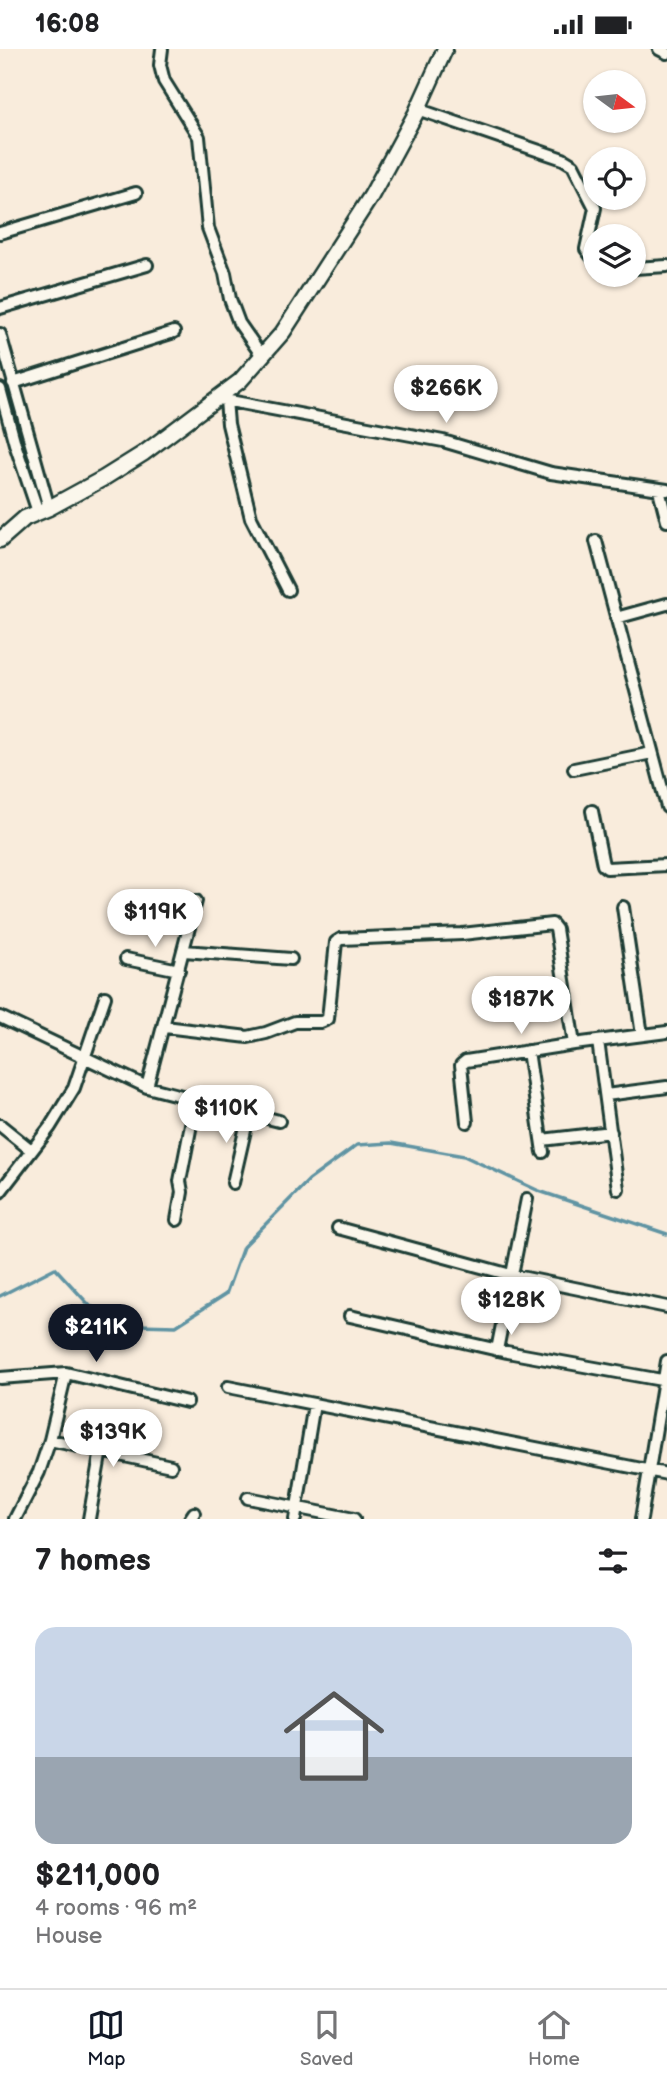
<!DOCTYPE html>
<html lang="en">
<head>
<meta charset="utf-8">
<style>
  body { margin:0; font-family:"Balsamiq Sans",sans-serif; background:#f6f6f6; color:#202124; height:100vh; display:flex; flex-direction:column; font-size:26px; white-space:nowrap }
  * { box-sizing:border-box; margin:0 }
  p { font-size:23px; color:#757577 }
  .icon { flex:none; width:38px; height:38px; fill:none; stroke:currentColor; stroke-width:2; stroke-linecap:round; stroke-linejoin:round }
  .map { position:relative; height:1470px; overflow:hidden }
  .drawer { display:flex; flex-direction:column; background:#fff; flex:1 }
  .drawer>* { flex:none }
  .needle { width:46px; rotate:105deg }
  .tools { position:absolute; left:583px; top:21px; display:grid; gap:14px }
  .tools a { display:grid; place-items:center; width:63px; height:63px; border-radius:50%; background:#fff; box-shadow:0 2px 5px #0004; font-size:35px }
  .price { position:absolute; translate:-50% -60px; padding:0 16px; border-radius:24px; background:#fff; color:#222; font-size:23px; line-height:46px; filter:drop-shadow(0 2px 4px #0008) }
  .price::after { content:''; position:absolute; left:50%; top:42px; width:21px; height:16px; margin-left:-10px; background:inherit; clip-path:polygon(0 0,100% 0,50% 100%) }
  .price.selected { background:#111827; color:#fff }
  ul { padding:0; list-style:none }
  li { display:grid; align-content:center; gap:14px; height:371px; padding:0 35px }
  li span { display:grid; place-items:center; height:217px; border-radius:21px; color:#555 }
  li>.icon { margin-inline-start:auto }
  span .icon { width:126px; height:126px; fill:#fffc; stroke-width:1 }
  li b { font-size:30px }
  h2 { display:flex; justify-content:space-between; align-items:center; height:84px; padding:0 35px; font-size:30px }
  .status { display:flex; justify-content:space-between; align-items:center; height:49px; padding:0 35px; background:#fff; direction:ltr }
  .status svg { height:19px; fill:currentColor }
  .tabs { display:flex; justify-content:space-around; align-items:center; height:98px; border-top:2px solid #e0e0e0; background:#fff; font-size:19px; color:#757577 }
  .tabs a { display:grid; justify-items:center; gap:4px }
  .tabs .selected { color:#111827 }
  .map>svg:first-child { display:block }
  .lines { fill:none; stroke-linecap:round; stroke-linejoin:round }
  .stream { stroke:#6094a3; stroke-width:3.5 }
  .minor-casing { stroke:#1f3d34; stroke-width:16 }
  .secondary-casing { stroke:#1f3d34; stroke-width:19 }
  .minor { stroke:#fbf7ec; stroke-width:10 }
  .secondary { stroke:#fbf7ec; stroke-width:14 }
</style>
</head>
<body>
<div class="status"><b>16:08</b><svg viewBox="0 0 49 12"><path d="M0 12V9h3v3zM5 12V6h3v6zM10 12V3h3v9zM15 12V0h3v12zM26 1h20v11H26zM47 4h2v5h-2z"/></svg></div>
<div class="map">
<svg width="667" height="1470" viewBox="0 0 667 1470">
  <rect width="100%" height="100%" fill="#f9ecdc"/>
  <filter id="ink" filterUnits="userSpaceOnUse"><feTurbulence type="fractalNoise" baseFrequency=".0143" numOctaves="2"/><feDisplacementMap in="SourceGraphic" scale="14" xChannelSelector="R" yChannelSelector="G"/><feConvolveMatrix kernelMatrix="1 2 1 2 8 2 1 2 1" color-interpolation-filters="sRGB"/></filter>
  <g filter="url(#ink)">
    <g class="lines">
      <path class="stream" d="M0,1247L55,1219L90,1257L137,1276L176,1277L226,1245L243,1198L309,1131L357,1096L391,1094L464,1107L539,1142L667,1185"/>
      <defs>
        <path id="minor" d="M162,0L160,16L164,32L199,88L208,179L225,224L230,250L239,274L262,307
          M659,0L667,4
          M417,60L563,110L573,116L595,159L586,200L595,212
          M0,184L136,144
          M634,219L667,217
          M0,259L147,216
          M0,285L49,459
          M13,334L174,283
          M0,340L15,395L38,463
          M219,350L443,392L551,424L667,441
          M226,351L228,375L251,469L288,541
          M659,441L667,472
          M596,492L667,758
          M616,569L667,555
          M574,720L652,704
          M592,762L603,816L607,819L667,816
          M623,858L642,986
          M184,902L291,910
          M126,910L179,921
          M0,968L147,1038L279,1072
          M165,978L248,988L266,984L295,973H321L328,970L336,893L341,890L462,885L552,875L556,880L574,995
          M598,992L618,1140
          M528,1002L543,1103
          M147,1038L196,852
          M606,1046L667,1038
          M467,1073L461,1016L466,1012L574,995L667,983
          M0,1076L31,1101
          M542,1091L611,1083
          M233,1134L249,1064
          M0,1143L50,1078L74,1039L105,948
          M177,1171L182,1143L180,1132L196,1050
          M338,1179L511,1226L667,1258
          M350,1267L507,1303L667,1332
          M497,1301L527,1150
          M0,1329L66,1324L187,1353
          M228,1338L667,1425
          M50,1391L66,1324
          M248,1449L354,1470
          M15,1470L39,1423L50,1391L171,1417
          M89,1470L101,1401
          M190,1470L194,1464
          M295,1470L314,1355
          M641,1470L667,1312"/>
        <path id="secondary" d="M0,491L25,469L49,459L104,429L144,404L240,332L283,283L371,147L416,64L445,0"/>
      </defs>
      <use href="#minor" class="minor-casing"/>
      <use href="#secondary" class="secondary-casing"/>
      <use href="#minor" class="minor"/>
      <use href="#secondary" class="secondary"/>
    </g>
  </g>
</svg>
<div class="tools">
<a><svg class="needle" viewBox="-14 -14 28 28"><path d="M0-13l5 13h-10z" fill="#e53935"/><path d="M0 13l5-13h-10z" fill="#757577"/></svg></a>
<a><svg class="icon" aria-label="locate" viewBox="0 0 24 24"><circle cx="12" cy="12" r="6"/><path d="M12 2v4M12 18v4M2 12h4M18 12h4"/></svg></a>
<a><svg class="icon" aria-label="layers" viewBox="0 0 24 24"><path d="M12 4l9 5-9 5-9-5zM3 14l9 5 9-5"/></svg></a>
</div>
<b class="price" style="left:446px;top:376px">$266K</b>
<b class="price" style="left:155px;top:900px">$119K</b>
<b class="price" style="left:521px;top:987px">$187K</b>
<b class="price" style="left:226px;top:1096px">$110K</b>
<b class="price" style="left:511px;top:1288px">$128K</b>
<b class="price selected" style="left:96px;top:1315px">$211K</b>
<b class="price" style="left:113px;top:1420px">$139K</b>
</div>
<section class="drawer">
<h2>7 homes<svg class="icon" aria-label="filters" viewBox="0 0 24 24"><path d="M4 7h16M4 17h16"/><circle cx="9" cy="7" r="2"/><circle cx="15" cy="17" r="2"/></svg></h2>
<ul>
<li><span style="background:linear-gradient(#c9d6e8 60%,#9aa5b1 0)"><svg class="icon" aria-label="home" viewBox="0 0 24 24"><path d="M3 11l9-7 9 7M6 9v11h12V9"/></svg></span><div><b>$211,000</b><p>4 rooms · 96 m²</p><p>House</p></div></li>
</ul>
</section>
<nav class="tabs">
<a class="selected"><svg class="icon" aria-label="map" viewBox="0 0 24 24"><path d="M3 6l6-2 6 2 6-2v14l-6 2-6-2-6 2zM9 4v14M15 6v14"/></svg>Map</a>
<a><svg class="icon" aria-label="saved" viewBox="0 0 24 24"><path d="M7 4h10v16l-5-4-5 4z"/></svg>Saved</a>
<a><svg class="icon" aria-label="home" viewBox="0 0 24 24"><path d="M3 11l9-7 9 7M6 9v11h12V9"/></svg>Home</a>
</nav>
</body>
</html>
